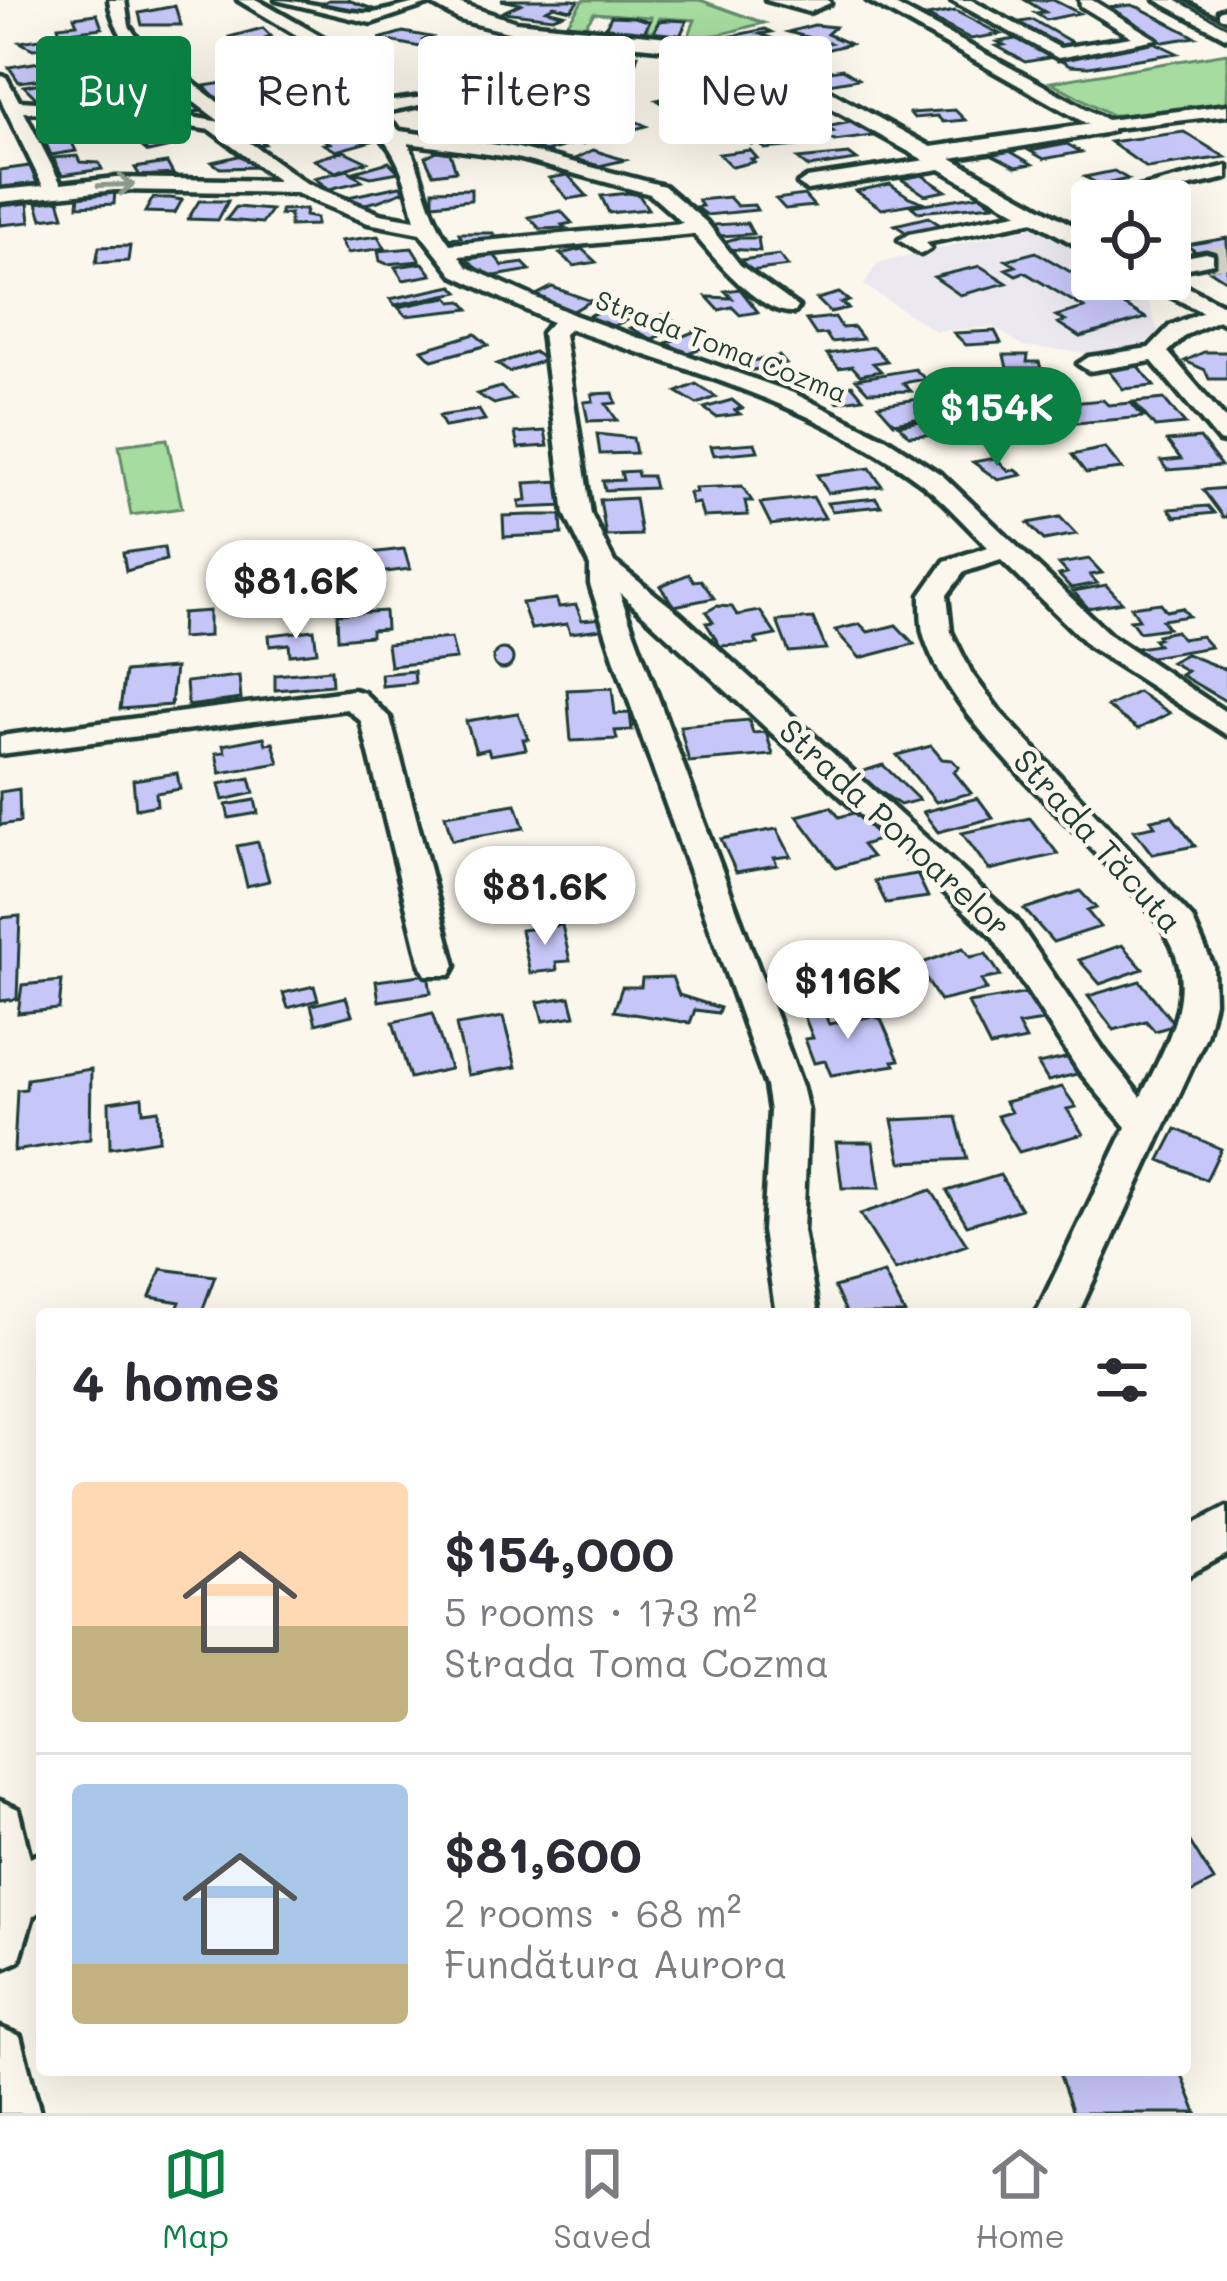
<!DOCTYPE html>
<html lang="en">
<head>
<meta charset="utf-8">
<style>
  body { margin:0; font-family:Mali,sans-serif; background:#f7f7f7; color:#2b2b33; height:100vh; display:flex; flex-direction:column; font-size:45px; white-space:nowrap }
  * { box-sizing:border-box; margin:0 }
  p { font-size:39px; color:#7c7c81 }
  .icon { flex:none; width:66px; height:66px; fill:none; stroke:currentColor; stroke-width:2; stroke-linecap:round; stroke-linejoin:round }
  .map { position:relative; flex:1; overflow:hidden }
  .drawer { position:absolute; left:36px; top:1308px; width:1155px; height:768px; display:flex; flex-direction:column; background:#fff; border-radius:12px; box-shadow:0 12px 48px #0002 }
  .drawer>* { flex:none }
  .top-card { position:absolute; left:36px; top:36px; width:1155px; height:108px; display:flex; gap:24px }
  .controls { position:absolute; left:1071px; top:180px; display:grid; gap:24px }
  .controls a { display:grid; place-items:center; width:120px; height:120px; border-radius:12px; background:#fff; box-shadow:0 12px 48px #0002; font-size:60px }
  .price { position:absolute; translate:-50% -102px; padding:0 27px; border-radius:42px; background:#fff; color:#222; font-size:39px; line-height:78px; filter:drop-shadow(0 3px 6px #0008) }
  .price::after { content:''; position:absolute; left:50%; top:72px; width:36px; height:27px; margin-left:-18px; background:inherit; clip-path:polygon(0 0,100% 0,50% 100%) }
  .price.active { background:#0b8043; color:#fff }
  ul { padding:0; list-style:none }
  li { display:flex; align-items:center; gap:36px; height:300px; padding:0 36px }
  li+li { border-top:3px solid #e1e1e2 }
  li span { display:grid; place-items:center; flex:none; width:336px; height:240px; border-radius:12px; color:#555 }
  li>.icon { margin-inline-start:auto }
  span .icon { width:144px; height:144px; fill:#fffc; stroke-width:1 }
  li b { font-size:51px }
  h2 { display:flex; justify-content:space-between; align-items:center; height:144px; padding:0 36px; font-size:51px }
  .pill { padding:0 42px; border-radius:12px; background:#fff; box-shadow:0 12px 48px #0002; font-size:42px; line-height:108px }
  .pill.active { background:#0b8043; color:#fff }
  .tab-bar { display:flex; justify-content:space-around; align-items:center; height:168px; border-top:3px solid #e1e1e2; background:#fff; font-size:33px; color:#7c7c81 }
  .tab-bar a { display:grid; justify-items:center; gap:6px }
  .tab-bar .active { color:#0b8043 }
  .map>svg:first-child { display:block }
  .built { fill:#ebe8f0 }
  .green { fill:#a6dc9f; stroke:#628c6a; stroke-width:3 }
  .building { fill:#c7c6f8; stroke:#1f3d34; stroke-width:3 }
  .lines { fill:none; stroke-linecap:round; stroke-linejoin:round }
  .minor-tunnel { stroke:#cfd2c7; stroke-width:22; stroke-dasharray:22 12; stroke-linecap:butt }
  .minor-casing { stroke:#1f3d34; stroke-width:9 }
  .major-casing { stroke:#1f3d34; stroke-width:9 }
  .minor { fill:#fbf7ec; fill-rule:evenodd }
  .major { fill:#fbf7ec; fill-rule:evenodd }
  .tram { stroke:#1f3d34; stroke-width:3 }
  .oneway { stroke:#8d9a90 }
  .labels { text-anchor:middle; stroke-width:9; stroke-linejoin:round; paint-order:stroke }
  .far-street-label { font-size:27px; fill:#1f3d34; stroke:#fbf7ec }
  .street-label { font-size:33px; fill:#1f3d34; stroke:#fbf7ec }
</style>
</head>
<body>
<div class="map">
<svg width="1227" height="2113" viewBox="0 0 1227 2113">
  <rect width="100%" height="100%" fill="#fbf7ec"/>
  <filter id="ink" filterUnits="userSpaceOnUse"><feTurbulence type="fractalNoise" baseFrequency=".00833" numOctaves="2"/><feDisplacementMap in="SourceGraphic" scale="24" xChannelSelector="R" yChannelSelector="G"/><feConvolveMatrix kernelMatrix="1 2 1 2 8 2 1 2 1" color-interpolation-filters="sRGB"/></filter>
  <g filter="url(#ink)">
    <path class="built" d="M1039,225L1092,255V279H1134L1147,296L1158,332L1142,346L1087,353L1023,346L994,327L935,331L864,285L877,263Z"/>
    <path class="green" d="M583,0H700L764,23C736,29 717,39 689,35L695,20L660,18L652,33H646L651,17L594,13L583,29L566,26Z
      M1227,53V103L1155,115H1112L1051,82Z
      M167,439L182,508L131,515L119,445Z"/>
    <path class="building" d="M329,0H348L373,9L365,13L320,4Z
      M501,0H573L578,1L571,10L554,6L546,10L563,14L553,18L503,12L520,4Z
      M1025,0H1053L1079,13L1046,20L1035,13L1045,12Z
      M1131,5L1140,8L1195,37L1164,42L1104,8Z
      M175,6L181,25H142L139,13Z
      M955,11L1000,34L971,39L927,16Z
      M97,14L102,28L60,33L58,26L77,24L74,17Z
      M611,16L634,17L649,21L644,33L604,31Z
      M1033,20L1080,47L1060,50L1014,23Z
      M659,21L669,20L687,21L680,36L653,35Z
      M814,25L835,27L827,34L850,44L821,51L813,47L829,43L788,32Z
      M263,28L271,36L265,38L280,52L247,60L240,44L232,45L229,37Z
      M765,29L771,32L760,34L774,39L751,47L727,37Z
      M403,32L431,37L424,40L432,42L420,47L379,39Z
      M521,33L553,37L540,49L508,46Z
      M53,37L62,47L33,49L20,42Z
      M1021,38L1054,57L1025,62L997,46L1004,45L998,42Z
      M587,40L617,42L609,54L579,51Z
      M1154,42L1177,53L1088,67L1070,66L1054,57Z
      M120,50L130,59L104,64L92,52Z
      M570,52L638,55L636,61L567,58Z
      M450,56L507,59L527,63L507,70L449,65Z
      M40,62L51,78L19,82L9,67Z
      M136,63L149,75L126,79L113,67Z
      M325,65L335,75L318,79L292,73Z
      M381,67L387,76L380,77L383,81L359,83L352,70Z
      M842,69L858,79L829,84L813,74Z
      M584,73L601,80L590,89L601,93L591,96L563,83Z
      M151,77L167,88L145,93L120,87Z
      M248,79L256,86L217,99L204,86Z
      M48,82L55,85L59,97L38,100L24,86Z
      M609,93L617,97L612,99L637,112H620L592,98Z
      M684,94L709,108L682,115L657,100Z
      M191,98L207,111L171,113L167,109L174,106L170,103Z
      M955,110L965,120L943,122L937,116L914,118L910,113Z
      M485,111L518,119L515,121L527,124L503,128L463,117Z
      M629,118L646,126L582,144L566,136Z
      M264,121L277,136L260,139L265,144L253,146L235,126Z
      M851,122L866,126L881,135L834,141L823,134L834,132L826,127Z
      M108,123L134,127L85,137L79,132Z
      M357,130L375,140L336,151L324,144L330,143L323,139Z
      M763,130L779,139L789,138L796,146L765,149L760,143L751,144L740,132Z
      M168,131L184,144L148,152L133,139Z
      M1184,132L1225,157L1147,168L1110,142Z
      M553,137L570,145L545,152L528,144Z
      M70,138L76,151L51,155L45,141Z
      M1067,144L1081,152L1044,159L1030,151Z
      M1006,149L1032,164L1016,167L989,153Z
      M593,150L625,160L599,166L575,159Z
      M750,150L757,158L751,159L754,162L732,167L719,154Z
      M344,151L367,162L336,172L314,160Z
      M437,151L450,153L456,171L433,174L425,157Z
      M849,154L857,160L808,167L798,159Z
      M242,155L258,167L220,168L212,162Z
      M77,156L80,162L99,163L102,169L62,175L53,158Z
      M389,162L399,172L371,177L354,172Z
      M167,163L173,174L140,176L135,168Z
      M30,166L37,183L0,188V170Z
      M348,170L363,181L329,189L314,178Z
      M1114,171L1128,179L1100,185L1085,177Z
      M568,175L587,196L568,199L549,178Z
      M922,175L946,191L925,195L901,179Z
      M890,184L909,197L922,202L882,209L856,191Z
      M400,186L405,191L378,201L356,206L348,197Z
      M471,189V200L433,204V190Z
      M115,190L114,204L78,206L79,194Z
      M628,193L639,195L648,209L609,213L601,196Z
      M804,195L814,206L785,209L776,199Z
      M981,195L993,205L918,212L911,206Z
      M729,197L737,206L754,205L757,210L707,215L696,207L702,206L698,200Z
      M153,198H170L182,200L175,213L145,212Z
      M59,200L64,216L42,219L37,203Z
      M199,201H228L218,220L188,219Z
      M28,203L30,222L0,225V206Z
      M236,207L271,210L262,223L226,220Z
      M306,209L305,216L316,218V225L290,226V214L280,215L281,210Z
      M561,211L572,223L562,225L565,228L540,229L529,217Z
      M928,217L945,228L911,236L895,225Z
      M747,223L753,234L720,236L713,225Z
      M459,233H493L497,242L452,246L448,238L461,237Z
      M378,236L385,248L348,253L341,241Z
      M737,238H758L760,251L727,249L726,241Z
      M1227,238V251L1202,256L1186,245Z
      M130,246L128,261L96,263L99,247Z
      M412,248L420,261L387,264L380,261L378,251Z
      M582,249L596,262L574,266L560,254Z
      M1227,251V280H1225L1208,269L1218,267L1202,256Z
      M1036,252L1109,294L1117,292L1135,302L1124,305L1146,318L1080,337L1058,323L1065,321L1056,316L1084,308L1024,272L1016,275L1006,269L1016,266L1006,260Z
      M494,255L503,266L523,263L530,270L483,278L468,259Z
      M779,255L788,266L749,271L741,260Z
      M423,263L432,275L403,280L395,267Z
      M980,266L1007,283L960,295L934,277Z
      M453,286L459,292L395,305L390,299Z
      M552,287L591,301L573,311L534,296Z
      M740,289L758,312L740,315L732,307L719,310L707,297L732,298L725,291Z
      M839,293L849,301L841,303L848,308L830,312L817,299Z
      M448,297L452,302L462,301L469,309L406,316L398,307Z
      M607,308L627,314L623,316L629,319L611,327L588,316Z
      M662,315L683,326L652,339L630,328Z
      M835,317L842,328L854,327L863,339L831,342L826,334L816,335L806,320Z
      M698,330L718,340L713,342L741,355L728,361L701,348L688,353L666,343Z
      M995,331L1001,343L966,345L954,333Z
      M475,334L488,345L432,360L422,350Z
      M874,347L887,361L873,363L881,371L860,375L852,366L839,368L827,354Z
      M534,352L546,360L509,372L497,364Z
      M1204,352H1227V379H1209L1205,370L1185,361Z
      M1004,355H1028L1027,362H1039L1041,368H1007Z
      M779,356L786,364L747,371L740,363Z
      M1137,365L1154,386L1123,389L1106,368Z
      M915,369L925,379L903,383L911,391L868,392L856,379Z
      M696,384L716,397L697,404L677,392Z
      M852,385L863,398L837,402L826,389Z
      M501,387L514,399L494,404L477,394Z
      M613,393L616,403L606,404L617,420L588,421L584,402L593,401L592,394Z
      M931,397L948,413L894,423L878,405Z
      M1164,399L1185,424L1155,427L1134,402Z
      M732,400L742,408L735,410L740,414L716,417L704,408Z
      M1103,400L1108,405L1131,403L1143,417L1077,423L1067,411L1077,410L1071,403Z
      M479,410L485,420L445,427L439,416Z
      M942,417L956,433L909,436L899,425Z
      M545,431L548,446L518,448L515,433Z
      M597,434L633,438L636,453L600,454Z
      M1200,438L1221,466L1167,470L1161,461L1181,459L1167,441Z
      M755,443L758,451L714,455L711,446Z
      M1105,448L1122,469L1086,473L1072,455Z
      M995,458L1009,471L1016,470L1022,475L998,480L973,462Z
      M870,468L882,486L828,493L817,475Z
      M637,471L638,476H652L655,488L605,490L603,481L623,480L621,472Z
      M560,481L564,506L520,508L519,501L527,500L525,483Z
      M742,486L752,501H745L748,515L703,517L699,503L692,504L689,493L696,492L695,488Z
      M1227,488V517H1223L1203,490Z
      M813,497L825,518L771,525L760,503Z
      M635,498L641,535L606,536L600,500Z
      M876,498L881,506L832,511L827,503Z
      M1208,506L1214,513L1175,517L1169,509Z
      M530,515H561L562,534L504,537L503,516Z
      M1060,517L1076,534L1044,540L1028,523Z
      M164,547L166,560L126,571L123,553Z
      M404,549L410,569L347,577L344,565L355,564L353,555Z
      M1089,559L1102,573L1090,575L1097,583L1071,588L1059,575L1067,573L1059,564Z
      M689,574L694,581L701,580L714,598L674,606L660,586Z
      M1106,585L1122,602L1088,608L1073,591Z
      M556,599L559,607L576,605L582,620L604,618L608,628L570,633L567,624L531,629L522,603Z
      M1160,603L1166,611L1182,608L1189,616L1162,620L1168,628L1139,632L1130,620L1139,619L1131,607Z
      M717,606L732,607L737,615L760,611L776,635L755,639L758,644L720,646L706,623L713,622L706,612Z
      M209,611V636L181,638L182,613Z
      M385,611L386,629L371,630V636L338,639L337,614Z
      M813,618L826,649L789,652L777,621Z
      M860,624L868,632L896,625L914,644L860,658L835,630Z
      M314,630L317,652L290,655L289,644L270,646L269,635Z
      M1176,631L1182,639L1201,636L1211,647L1145,658L1136,648L1158,645L1153,639L1159,638L1157,635Z
      M451,638L456,659L390,666L387,644Z
      M493 659a10 10 0 1 1 20 0a10 10 0 1 1-20 0Z
      M1186,654L1227,670V702L1181,675L1187,671L1171,662Z
      M175,668L171,705L120,709L125,672Z
      M331,670L332,685L275,690V675Z
      M414,671L415,683L382,686L381,674Z
      M239,676L241,699L188,706L186,682Z
      M612,688L615,714L630,713L632,730L615,731L617,739L571,741L567,690Z
      M1138,692L1170,713L1138,729L1107,707Z
      M518,713L528,739H523L526,749L490,755L488,749L476,752L466,721Z
      M749,720L753,733L766,732L773,755L689,762L680,726Z
      M264,737L266,744L273,743L279,763L220,773L216,753L225,752L223,745Z
      M931,746L942,759L952,760L959,767L954,772L971,793L936,802L897,755Z
      M883,765L919,800L900,805L854,774Z
      M177,773L180,789L156,793L157,805L136,809L133,780Z
      M250,778L254,793L223,800L219,784Z
      M19,789L20,822L0,825V792Z
      M978,798L993,818L938,832L923,812Z
      M255,800L258,813L229,818L226,805Z
      M516,804L524,828L452,840L445,815Z
      M831,807L839,817L865,810L887,837L862,845L872,857L836,868L797,816Z
      M1172,816L1195,846L1152,854L1134,830L1155,826L1151,820Z
      M1030,818L1058,854L989,870L962,833Z
      M777,829L791,856L774,858L777,865L736,872L721,839Z
      M258,842L269,881L247,886L237,846Z
      M917,874L928,897L886,903L875,881Z
      M1080,891L1096,908L1087,911L1100,927L1053,942L1024,909Z
      M20,916L17,999L0,1001V918Z
      M562,925L570,961L556,962L557,970L530,973L521,930Z
      M1122,945L1143,969L1100,984L1079,960Z
      M963,948L970,957L986,954L1001,976L981,980L987,990L940,1001L917,965Z
      M428,974L431,993L379,1001L376,981Z
      M672,977L679,995L720,1008L718,1013L695,1010L690,1023L614,1011L622,987H641L642,978Z
      M62,981L59,1009L18,1013L22,985Z
      M1140,981L1175,1025L1155,1031L1146,1021L1114,1030L1088,996Z
      M314,986L318,1000L288,1008L283,993Z
      M1035,992L1050,1020L1018,1025L1026,1040L990,1047L968,1003Z
      M346,997L352,1015L316,1024L311,1005Z
      M570,997L575,1016L543,1021L538,1002Z
      M819,1000L829,1024L873,1016L881,1019L899,1060L893,1061L895,1065L831,1075L825,1061L814,1063L805,1039L813,1038L799,1003Z
      M432,1013L450,1069L410,1078L393,1022Z
      M503,1017L516,1067L468,1075L456,1025Z
      M1070,1057L1081,1073L1048,1081L1038,1064Z
      M91,1069L90,1139L14,1151L17,1090L26,1089L27,1079Z
      M1062,1087L1076,1107L1067,1109L1083,1134L1019,1152L997,1116L1011,1112L1005,1102Z
      M142,1097L143,1112L158,1110L159,1140L110,1148L109,1102Z
      M956,1117L967,1159L901,1162L892,1120Z
      M1176,1129L1221,1149L1206,1180L1160,1160Z
      M836,1142H873L880,1188H842Z
      M1000,1175L1021,1209L967,1225L947,1191Z
      M931,1190L967,1245L895,1270L860,1214Z
      M161,1269L215,1276L201,1314L176,1312L180,1302L150,1297Z
      M884,1273L905,1314H847L834,1287Z
      M1185,1834L1214,1881L1185,1896Z
      M1058,2070H1180L1197,2113H1073Z"/>
    <g class="lines">
      <path class="minor-tunnel" d="M1206,259L1227,256"/>
      <defs>
        <path id="minor" d="M109,0H125L129,26L140,42L228,110L351,102L330,55L238,0H257L343,49L370,104C434,95 531,89 570,33H582L570,57L630,79V87L560,65L502,88L380,113L400,131L518,148L664,186L707,223L740,265L798,307L795,312C761,316 714,258 694,234L459,256L467,267L574,315L793,393L885,438L942,475L1110,635L1227,713V735L1090,647L1001,560L964,572L947,595L951,632L972,674L1000,712L1192,918L1213,966L1214,1002L1206,1036L1078,1314H1036L1126,1127L1079,1071L992,936L619,592L802,1086L808,1111L803,1231L818,1314H776L763,1231L770,1111L766,1086L616,664L590,584V566L565,514L542,333L552,322L453,275L420,233L368,223L296,193L116,190L0,202V190L43,186L0,98V76L6,77L19,101L136,108L221,122L306,183L380,214L415,220C404,170 396,147 358,112L218,120C176,86 117,57 109,0ZM24,112L136,118L210,130L279,181L116,178L61,184ZM408,143L517,158L650,194L683,223L450,244C428,216 424,176 408,143ZM570,329C689,371 819,406 921,483C945,501 966,526 988,547L945,561L921,595C921,606 921,620 923,632C944,712 1061,813 1118,876C1142,903 1171,929 1179,966C1188,1012 1160,1057 1141,1097L1105,1052L1016,920L680,614L614,562L591,514L564,334Z
          M276,0C307,0 346,15 373,13C396,10 415,0 440,0L371,23Z
          M766,0H828L830,3L809,12Z
          M867,0H886L1107,120L1227,105V115L1098,130Z
          M951,0H971L1060,48L1132,37L1081,6L1080,0H1092L1156,39L1058,58Z
          M1225,9L1227,19L1219,17V11Z
          M946,157L953,159V167L807,190L798,184L807,178Z
          M1227,166V178L1123,201H1092V206L1087,201Z
          M1037,209L1044,211V219L926,243L931,248L921,254L899,240L909,234Z
          M1206,253L1213,255V263L1170,272V260Z
          M1227,302V316L1186,335L1168,352L1227,421V443L1219,441L1152,361L1089,371L1078,364L1089,357L1149,348L1170,326Z
          M354,690L364,693L390,718L455,966L450,975H426L421,966L361,721L347,709L0,754V736Z
          M1227,1507V1554L1185,1577V1529Z
          M0,1801L18,1809L30,1858L42,1853V1910L33,1916L19,1961L0,1969Z
          M0,2028L20,2036L40,2113H0Z"/>
        <path id="major" d="M424,0H449L516,22L689,39L777,62L931,147L1112,121V131L1104,133L951,158L1092,236V254L763,70L688,51L516,34L460,20Z
          M1156,0H1181L1227,24V38Z
          M1170,278L1227,307V325L1138,279Z"/>
      </defs>
      <use href="#minor" class="minor-casing"/>
      <use href="#major" class="major-casing"/>
      <use href="#minor" class="minor"/>
      <use href="#major" class="major"/>
      <path class="tram" d="M1178,0L1227,26"/>
    </g>
    <defs><path id="oneway-shaft" d="M-6 0H5M1.5-3L5.5 0L1.5 3" fill="none" stroke-width="1.6" stroke-linecap="round" stroke-linejoin="round" transform="scale(3)"/></defs>
    <use class="oneway" href="#oneway-shaft" transform="translate(116 185) rotate(-2)"/>
  </g>
  <g class="labels">
    <g class="far-street-label">
      <text transform="translate(721 347) rotate(21)" y="9">Strada Toma Cozma</text>
    </g>
    <g class="street-label">
      <text transform="translate(895 828) rotate(43)" y="12">Strada Ponoarelor</text>
      <text transform="translate(1098 841) rotate(48)" y="12">Strada Tăcuta</text>
    </g>
  </g>
</svg>
<div class="controls">
<a><svg class="icon" aria-label="locate" viewBox="0 0 24 24"><circle cx="12" cy="12" r="6"/><path d="M12 2v4M12 18v4M2 12h4M18 12h4"/></svg></a>
</div>
<b class="price active" style="left:997px;top:469px">$154K</b>
<b class="price" style="left:296px;top:642px">$81.6K</b>
<b class="price" style="left:545px;top:948px">$81.6K</b>
<b class="price" style="left:848px;top:1042px">$116K</b>
<div class="top-card">
<a class="pill active">Buy</a>
<a class="pill">Rent</a>
<a class="pill">Filters</a>
<a class="pill">New</a>
</div>
<section class="drawer">
<h2>4 homes<svg class="icon" aria-label="filters" viewBox="0 0 24 24"><path d="M4 7h16M4 17h16"/><circle cx="9" cy="7" r="2"/><circle cx="15" cy="17" r="2"/></svg></h2>
<ul>
<li><span style="background:linear-gradient(#ffd9b3 60%,#c2b280 0)"><svg class="icon" aria-label="home" viewBox="0 0 24 24"><path d="M3 11l9-7 9 7M6 9v11h12V9"/></svg></span><div><b>$154,000</b><p>5 rooms · 173 m²</p><p>Strada Toma Cozma</p></div></li>
<li><span style="background:linear-gradient(#a9c7e8 75%,#c2b280 0)"><svg class="icon" aria-label="home" viewBox="0 0 24 24"><path d="M3 11l9-7 9 7M6 9v11h12V9"/></svg></span><div><b>$81,600</b><p>2 rooms · 68 m²</p><p>Fundătura Aurora</p></div></li>
</ul>
</section>
</div>
<nav class="tab-bar">
<a class="active"><svg class="icon" aria-label="map" viewBox="0 0 24 24"><path d="M3 6l6-2 6 2 6-2v14l-6 2-6-2-6 2zM9 4v14M15 6v14"/></svg>Map</a>
<a><svg class="icon" aria-label="saved" viewBox="0 0 24 24"><path d="M7 4h10v16l-5-4-5 4z"/></svg>Saved</a>
<a><svg class="icon" aria-label="home" viewBox="0 0 24 24"><path d="M3 11l9-7 9 7M6 9v11h12V9"/></svg>Home</a>
</nav>
</body>
</html>
